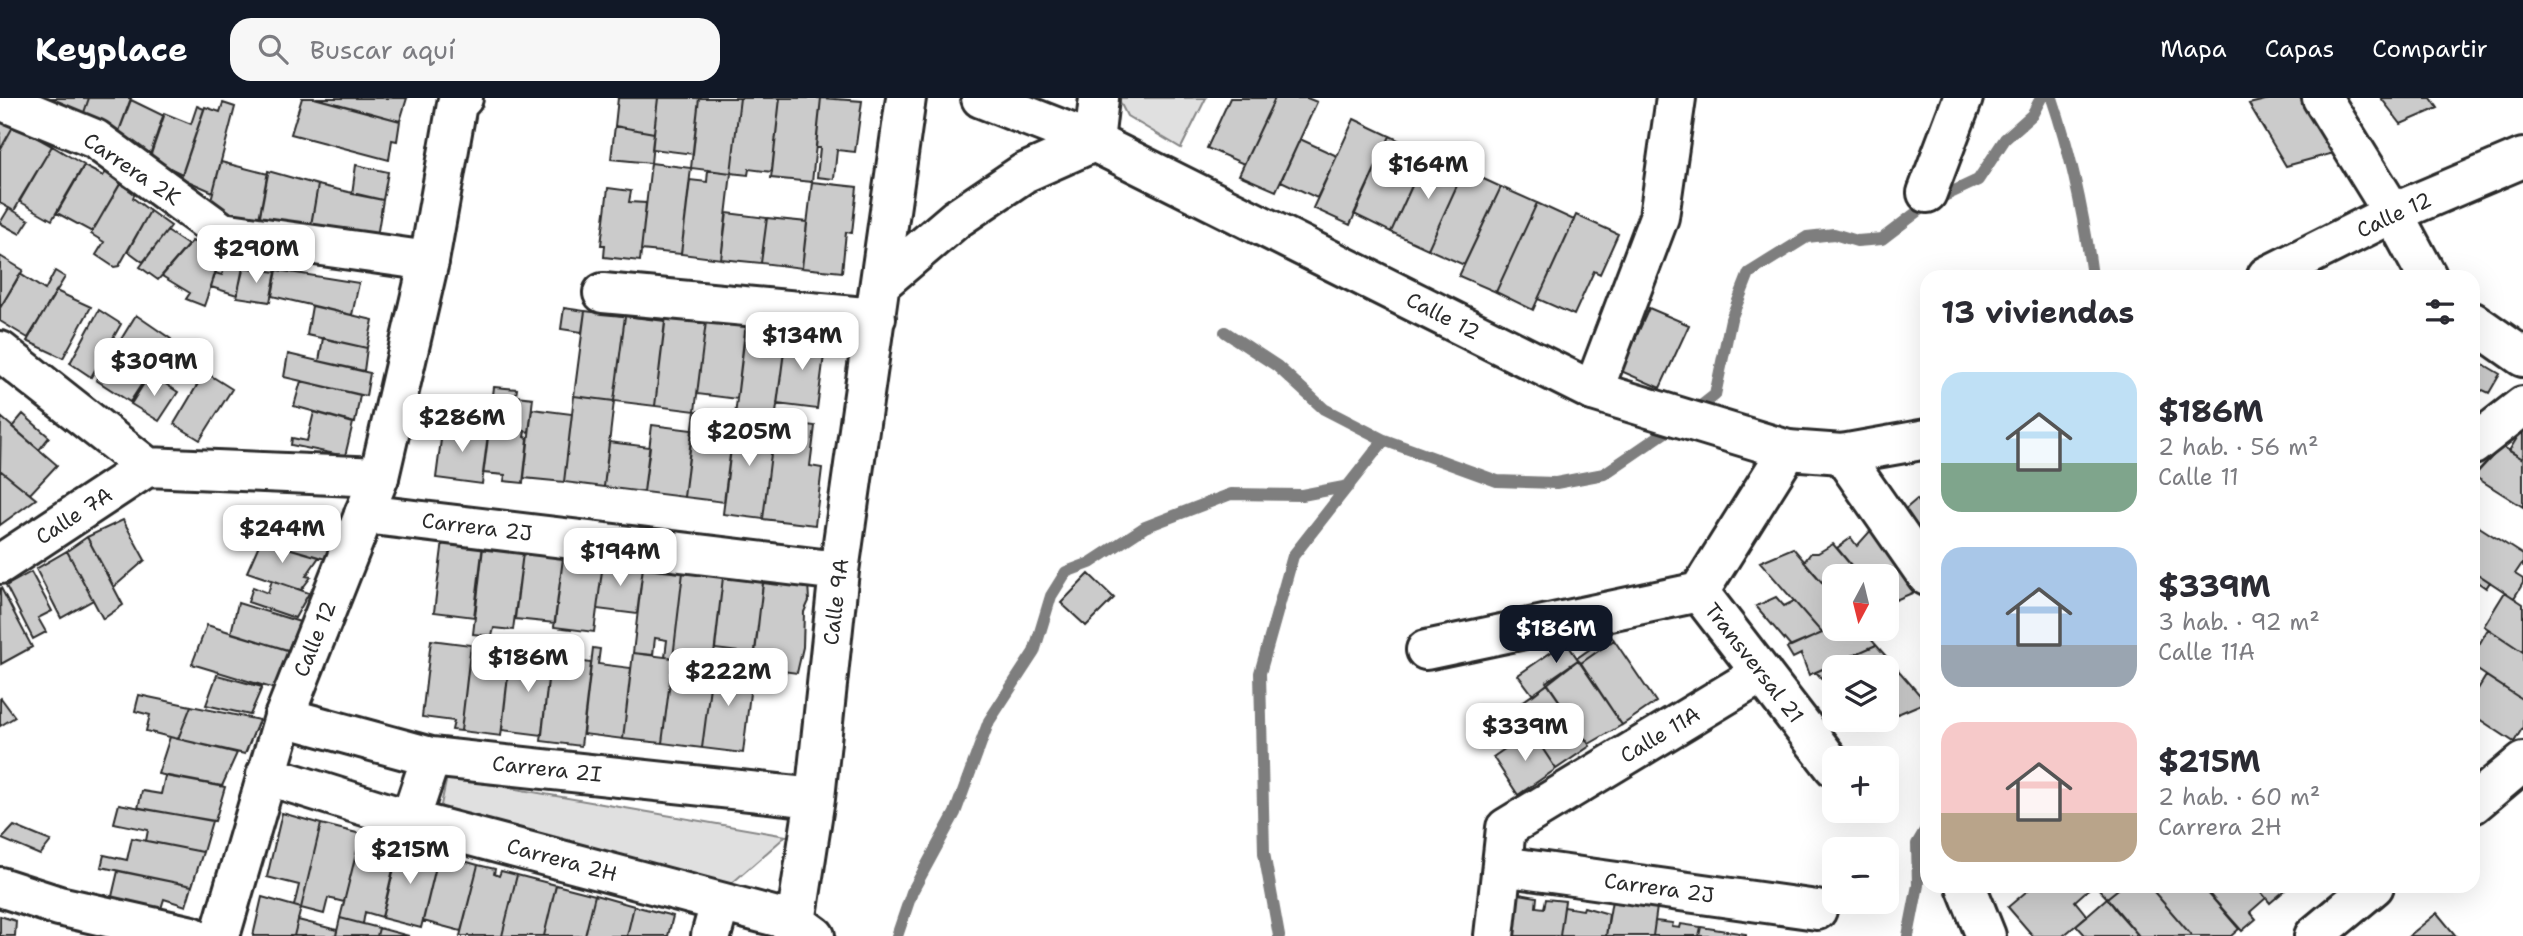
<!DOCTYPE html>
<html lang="es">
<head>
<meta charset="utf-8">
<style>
  body { margin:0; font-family:"Shantell Sans",sans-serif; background:#f7f7f7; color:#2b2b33; height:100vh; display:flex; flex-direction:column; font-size:26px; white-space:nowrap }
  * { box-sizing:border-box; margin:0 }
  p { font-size:23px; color:#7c7c81 }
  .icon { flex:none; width:38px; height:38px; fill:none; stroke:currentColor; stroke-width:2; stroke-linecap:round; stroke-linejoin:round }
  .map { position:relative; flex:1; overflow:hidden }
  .drawer { position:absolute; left:1920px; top:172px; width:560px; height:623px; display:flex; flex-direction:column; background:#fff; border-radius:21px; box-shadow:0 7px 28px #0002 }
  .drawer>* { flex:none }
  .needle { width:46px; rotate:187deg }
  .buttons { position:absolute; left:1822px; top:466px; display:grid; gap:14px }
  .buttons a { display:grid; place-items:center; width:77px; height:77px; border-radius:14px; background:#fff; box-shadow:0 7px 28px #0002; font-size:35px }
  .price { position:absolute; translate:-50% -60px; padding:0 16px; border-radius:14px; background:#fff; color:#222; font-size:23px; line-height:46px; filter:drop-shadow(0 2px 4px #0008) }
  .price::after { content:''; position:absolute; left:50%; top:42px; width:21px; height:16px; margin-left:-10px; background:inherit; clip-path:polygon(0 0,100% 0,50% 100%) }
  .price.current { background:#111827; color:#fff }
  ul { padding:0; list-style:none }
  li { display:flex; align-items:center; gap:21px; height:175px; padding:0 21px }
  li span { display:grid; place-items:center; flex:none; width:196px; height:140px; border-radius:21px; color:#555 }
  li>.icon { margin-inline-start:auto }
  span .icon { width:84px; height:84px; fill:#fffc; stroke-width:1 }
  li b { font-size:30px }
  h2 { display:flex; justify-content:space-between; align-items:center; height:84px; padding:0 21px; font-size:30px }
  header { display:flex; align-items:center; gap:42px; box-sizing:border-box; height:98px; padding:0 35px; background:#111827; color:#fff }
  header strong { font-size:33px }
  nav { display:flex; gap:38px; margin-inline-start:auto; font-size:24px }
  .search { width:490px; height:63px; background:#f7f7f7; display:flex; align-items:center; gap:18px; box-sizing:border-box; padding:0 24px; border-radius:21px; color:#7c7c81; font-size:26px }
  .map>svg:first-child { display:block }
  .green { fill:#e0e0e0; stroke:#868686; stroke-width:2 }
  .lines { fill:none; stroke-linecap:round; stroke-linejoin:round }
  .stream { stroke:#7e7e7e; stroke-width:12 }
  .building { fill:#cbcbcb; stroke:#2b2b2b; stroke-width:2 }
  .street-casing { stroke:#2b2b2b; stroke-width:44 }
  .secondary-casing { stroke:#2b2b2b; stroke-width:44 }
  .street { stroke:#fff; stroke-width:38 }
  .secondary { stroke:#fff; stroke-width:38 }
  .labels { text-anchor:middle; stroke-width:5; stroke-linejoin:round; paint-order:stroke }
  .street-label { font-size:21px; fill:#2b2b2b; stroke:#fff }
</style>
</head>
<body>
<header>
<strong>Keyplace</strong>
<div class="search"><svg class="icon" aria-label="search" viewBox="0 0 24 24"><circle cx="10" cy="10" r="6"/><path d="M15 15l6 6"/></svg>Buscar aquí</div>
<nav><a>Mapa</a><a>Capas</a><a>Compartir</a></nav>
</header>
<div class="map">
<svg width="2523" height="838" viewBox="0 0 2523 838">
  <rect width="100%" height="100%" fill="#fff"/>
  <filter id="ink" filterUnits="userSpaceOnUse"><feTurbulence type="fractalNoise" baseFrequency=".0143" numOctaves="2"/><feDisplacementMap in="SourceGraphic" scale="14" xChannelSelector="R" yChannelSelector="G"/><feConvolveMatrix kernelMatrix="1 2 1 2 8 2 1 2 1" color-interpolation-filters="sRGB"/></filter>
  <g filter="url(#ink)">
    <path class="green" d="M1118,0H1206L1181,50L1127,18Z
      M447,679L786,738L723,793L438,721Z"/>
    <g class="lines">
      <path class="stream" d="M2052,0C2072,59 2084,117 2092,178
        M1225,234L1277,268L1324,311L1384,342L1497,383L1556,385L1604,376L1677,326
        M1692,315L1715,297L1731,221L1749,175L1807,139L1834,136L1857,143L1882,141L1929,105L1978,82L2005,41L2032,17L2041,0
        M897,838L912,794L955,715L989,623L1034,554L1051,498L1066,474L1090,465L1145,429L1231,396L1302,397L1349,388
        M1279,838L1264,755L1260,575L1293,458L1384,342
        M1908,838L1918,787L1917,746L1927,729"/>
    </g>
    <path class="building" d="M43,0H89L80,26Z
      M89,0H131L115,44L80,26Z
      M302,0H314L400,23L397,43L392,42L389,62L291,36Z
      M316,0H407L400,23Z
      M618,0H658L654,35L615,28Z
      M658,0H699L693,56L652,51Z
      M699,0H740L731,75L691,70Z
      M740,0H780L772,74L749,71L748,77L731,75Z
      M780,0H821L812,84L771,80Z
      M821,0L862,3L855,54L837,52L834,81L817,79L820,50H816Z
      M1230,0H1275L1244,66L1207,50Z
      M1275,0H1307L1317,4L1276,93L1239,77Z
      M2273,0H2309L2337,54L2286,68L2249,6Z
      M2381,0H2431L2438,10L2401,26Z
      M131,2L164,18L151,56L134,48L115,44Z
      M223,5L235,9L213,94L181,80L205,9L220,14Z
      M197,8L204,11L182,76L149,60L164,15L191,26Z
      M0,20L14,27L0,52Z
      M1354,21L1390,38L1350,127L1313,110Z
      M14,27L52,48L14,113L0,105V52Z
      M615,28L654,35L651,65L611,61Z
      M1390,38L1406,46L1399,62L1420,70L1391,134L1354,116Z
      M1300,41L1337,58L1317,100L1281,83Z
      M52,48L84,67L52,122L19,103Z
      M1427,55L1464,72L1428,151L1391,134Z
      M221,64L268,76L258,128L208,113Z
      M651,65L691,70L681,156L641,152Z
      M356,67L388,74L383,102L352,96Z
      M84,68L103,78L106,74L122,83L92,134L57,115Z
      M708,72L731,75L721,161L681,156L690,82L707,84Z
      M1464,72L1501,89L1464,167L1428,151Z
      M268,73L318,87L309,138L258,126Z
      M812,84L857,89L852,135L846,134L842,174L802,170Z
      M120,86L135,95L133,100L150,113L119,168L114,169L96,157L104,144L91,136Z
      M318,87L383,102L376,145L309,139Z
      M1501,89L1537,105L1496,194L1459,178Z
      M608,90L631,93L629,104L646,105L640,163L604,159L605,147H601Z
      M1537,105L1574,122L1533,212L1496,194Z
      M9,110L29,122L20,136L0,125Z
      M150,113L171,128L143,164L128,153Z
      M727,115L767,120L761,165L721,161Z
      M1576,117L1618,136L1600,176L1594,173L1574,217L1538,201Z
      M767,120L807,124L802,170L761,165Z
      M167,133L188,147L158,182L140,169Z
      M192,143L222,156L204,208L186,201L190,195L162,178Z
      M0,158L23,172L0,210Z
      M226,161L244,168L237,197L211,189L215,175L222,177Z
      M243,169L276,174L270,204L237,199Z
      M277,172L359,185L352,217L272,198Z
      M55,173L65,179L28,240L0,223V210L20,176L45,192Z
      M56,193L91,209L63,260L27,243Z
      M312,208L373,222L367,250L307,237Z
      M564,210L585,213L582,234L561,231Z
      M1649,210L1689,227L1660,290L1621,273Z
      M99,212L121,226L91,279L70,265Z
      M585,213L625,218L614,303L574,298Z
      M707,216L747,221L737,301L697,296Z
      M136,217L171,241L130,304L96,282Z
      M625,218L665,223L655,308L614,303Z
      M666,218L706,223L695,313L655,308Z
      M745,233L786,238L775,323L735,318Z
      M786,238L826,242L817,311L777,306Z
      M323,240L367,250L364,273L319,263Z
      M288,256L370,275L366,298L284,279Z
      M2473,260L2500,276L2489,295L2483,292L2473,297Z
      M205,274L232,291L200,342L174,326Z
      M150,276L178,294L159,323L131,306Z
      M301,283L360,297L355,325L294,308Z
      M494,289L517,291L516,298L533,300L529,334L525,333L524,339L528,340L523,385L504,383L505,377L483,375Z
      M574,298L614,303L604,389L564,384Z
      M532,311L572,316L564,384L524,380Z
      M695,313L735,318L724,404L684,399Z
      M314,314L353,325L345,358L291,347L292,340L307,343Z
      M23,316L49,339L39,352L12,329Z
      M735,318L775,323L763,421L723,416Z
      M1,319L57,367L30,396L0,372Z
      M775,323L815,328L810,368L822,370L815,427L763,421Z
      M443,326L489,332L482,386L436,380Z
      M652,327L692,332L684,399L644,394Z
      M2523,330V361L2509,353Z
      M609,344L650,349L644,394L604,389Z
      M2502,348L2523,361V409L2474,378Z
      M0,372L36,401L0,427Z
      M1917,401L1923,411L1927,407V440L1903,413Z
      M274,412L339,429L329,462L232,434Z
      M123,422L145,462L114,489L87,439Z
      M2473,425L2523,457V468L2521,467L2515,476L2523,481V485L2514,500L2473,473Z
      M1872,431L1917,493L1886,506V478H1860L1837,450L1851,440L1857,448Z
      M444,434L484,438L474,519L434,514Z
      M87,439L123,507L103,521L67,453Z
      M261,442L319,459L306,478L311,479L301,492L247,474Z
      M1833,446L1860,478H1834V498L1804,464L1811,455H1818Z
      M483,450L523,455L513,532L494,530L492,538L473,536Z
      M1793,450L1834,498V530L1822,535L1760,464Z
      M67,453L93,502L61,520L36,471Z
      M523,455L563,460L555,525L515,521Z
      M563,460L603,465L594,534L554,529Z
      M603,465L643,469L637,516L597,511Z
      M643,469L683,474L673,560L665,559L667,542L655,540L653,557L633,555Z
      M2473,473L2490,484L2486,490L2473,481Z
      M31,474L52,513L38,520L46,534L33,541L6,488Z
      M683,474L723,479L713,565L673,560Z
      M1089,476L1114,500L1086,528L1061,505Z
      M764,478L808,484L809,503L804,514L803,549L797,575L753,569Z
      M723,479L763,484L755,556L715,551Z
      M272,482L309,495L295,520L248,504L253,489L268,495Z
      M1,490L32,549L1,566L0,491Z
      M2505,494L2523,506V554L2484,528Z
      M1776,499L1784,508L1794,503L1822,535L1791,549L1756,508Z
      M238,505L300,524L288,552L231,535Z
      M207,527L290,553L275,591L192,566Z
      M1834,530H1862L1876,547L1809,577L1801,556L1793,560L1787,550Z
      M2488,531L2523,554V602L2473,569V557Z
      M1610,537L1614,542L1581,565L1578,562L1533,597L1518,577L1566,544L1577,560Z
      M431,542L471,547L461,633L452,632L454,623L422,619Z
      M1614,542L1656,604L1622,627L1581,565Z
      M535,544L552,546L542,637L502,632L509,569L532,572Z
      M552,546L573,548L571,562L591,565L581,648L541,643Z
      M1876,547L1899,573L1886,579V569H1834V586L1828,588L1816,574Z
      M593,550L600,551L598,566L631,570L623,641L583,636Z
      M470,554L510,559L501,638L461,633Z
      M633,555L673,560L662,645L623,641Z
      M673,560L713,565L702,650L662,645Z
      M1578,562L1622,627L1589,646L1546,584Z
      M713,565L753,569L743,655L702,650Z
      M1899,573L1926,604L1886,621V579Z
      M217,577L262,589L250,617L206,607Z
      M2486,578L2523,602V629L2514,644L2473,617V599Z
      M1548,586L1590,648L1556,671L1515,609Z
      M139,597L191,608L178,641L146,633L150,617L135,613Z
      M1,600L15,619L0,628V601Z
      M191,608L259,622L245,656L178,641Z
      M1853,621H1886L1859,633Z
      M1531,633L1556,671L1518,697L1493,659Z
      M170,639L237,655L222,688L158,676Z
      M165,678L225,689L215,723L138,710L142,693L161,696Z
      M119,706L212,723L203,754L146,743L148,732L114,725Z
      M282,715L321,726L301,810L294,808L299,787L267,779Z
      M321,726L361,736L344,804L328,800L324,816L301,810Z
      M14,728L43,740L51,743L40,757L2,741Z
      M361,736L380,741L378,749L397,754L382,819L365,814L363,826L340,820Z
      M132,740L203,754L192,788L101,769L104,757L127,762Z
      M400,746L439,756L421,830L382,820Z
      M439,756L478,767L461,833L423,823Z
      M478,767L495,771L494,776L499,778L501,773L517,777L502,838H460Z
      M118,773L192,788L186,808L164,801L159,817L110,807Z
      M517,777L556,787L544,838H502Z
      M556,787L595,797L585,838H544Z
      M2033,788H2092L2075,803L2087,818L2063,838H2033L2008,809Z
      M2096,788H2122L2107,800Z
      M2122,788H2149L2192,838H2139L2107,800Z
      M2149,788H2202L2239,831L2231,838H2192Z
      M2202,788H2256L2266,800L2250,814L2256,821L2242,833Z
      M2256,788H2290L2270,805Z
      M1519,796L1537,799L1536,809L1544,810L1546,801L1565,803L1560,838H1513Z
      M595,797L634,808L627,838H585Z
      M262,799L301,810L294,838H253Z
      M2107,800L2117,813L2139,838H2086L2076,827Z
      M1612,802L1657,809L1653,838H1606Z
      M634,808L673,818L668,838H627Z
      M1564,809L1583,812L1584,809L1609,816L1606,838H1560Z
      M2437,815L2456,838H2409Z
      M0,818L16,823L15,838H0Z
      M340,820L379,830L377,838H336Z
      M298,822L337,832L336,838H294Z
      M1655,823L1673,825L1672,829L1680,830L1681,826L1701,829L1699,838H1653Z
      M1701,829L1746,836V838H1699Z
      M379,830L409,838H377Z"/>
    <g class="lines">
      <defs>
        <path id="street" d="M2322,0L2393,115L2427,178
          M0,2L95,41L222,134L429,163
          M1927,95L1963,0
          M881,185L956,121L1024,75L1094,44L1099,0
          M603,195L876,220
          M2473,224L2523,259
          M0,253L147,369L379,379
          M1593,293L1659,119L1676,0
          M2473,347L2523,308
          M1842,356L1927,478
          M364,416L839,473
          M0,466L147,369
          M1699,494L1834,669
          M1699,494L1788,352
          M1426,552L1699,494
          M284,619L431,659L815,700
          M266,677L410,722L796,824L815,838
          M2473,706L2523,664
          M410,722L431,659
          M1502,768L1817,812
          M1966,788L1986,838
          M0,789L59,808L192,838
          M796,824L815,700L839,473L906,0
          M711,838L720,805
          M1494,838L1506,730L1762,575
          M2314,838L2374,788"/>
        <path id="secondary" d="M981,0L1094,44L1593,293L1788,352L1842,356L1927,341
          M2267,178L2393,115L2523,60
          M220,838L284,619L379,379L429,163L457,6L463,0"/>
      </defs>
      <use href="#street" class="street-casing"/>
      <use href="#secondary" class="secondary-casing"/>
      <use href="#street" class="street"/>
      <use href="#secondary" class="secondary"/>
    </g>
  </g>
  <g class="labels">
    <g class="street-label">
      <text transform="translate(132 71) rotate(34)" y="7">Carrera 2K</text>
      <text transform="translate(2394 117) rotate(-25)" y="7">Calle 12</text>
      <text transform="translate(1443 218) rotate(27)" y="7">Calle 12</text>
      <text transform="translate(74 418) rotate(-33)" y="7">Calle 7A</text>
      <text transform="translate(477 429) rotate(7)" y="7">Carrera 2J</text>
      <text transform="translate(836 504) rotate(-83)" y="7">Calle 9A</text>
      <text transform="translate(315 541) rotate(-68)" y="7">Calle 12</text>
      <text transform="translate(1754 565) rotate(52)" y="7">Transversal 21</text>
      <text transform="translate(1660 637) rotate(-31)" y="7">Calle 11A</text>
      <text transform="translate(547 671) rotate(6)" y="7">Carrera 2I</text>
      <text transform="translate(562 762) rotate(15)" y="7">Carrera 2H</text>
      <text transform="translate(1659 790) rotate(8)" y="7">Carrera 2J</text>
    </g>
  </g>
</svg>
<div class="buttons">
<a><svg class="needle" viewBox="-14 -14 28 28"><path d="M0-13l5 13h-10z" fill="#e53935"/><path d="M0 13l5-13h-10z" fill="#7c7c81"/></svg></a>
<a><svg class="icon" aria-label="layers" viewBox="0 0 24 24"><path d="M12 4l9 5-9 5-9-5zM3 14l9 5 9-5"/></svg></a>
<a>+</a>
<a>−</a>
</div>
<b class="price" style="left:1428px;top:103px">$164M</b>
<b class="price" style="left:256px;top:187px">$290M</b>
<b class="price" style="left:802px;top:274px">$134M</b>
<b class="price" style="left:154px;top:300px">$309M</b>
<b class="price" style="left:462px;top:356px">$286M</b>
<b class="price" style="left:749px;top:370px">$205M</b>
<b class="price" style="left:282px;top:467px">$244M</b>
<b class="price" style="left:620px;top:490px">$194M</b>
<b class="price current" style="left:1556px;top:567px">$186M</b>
<b class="price" style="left:528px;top:596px">$186M</b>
<b class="price" style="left:728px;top:610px">$222M</b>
<b class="price" style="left:1525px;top:665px">$339M</b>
<b class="price" style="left:410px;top:788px">$215M</b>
<section class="drawer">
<h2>13 viviendas<svg class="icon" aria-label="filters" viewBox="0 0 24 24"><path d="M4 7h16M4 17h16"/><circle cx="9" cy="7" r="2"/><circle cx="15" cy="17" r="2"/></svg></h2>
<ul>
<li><span style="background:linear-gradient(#bfe0f5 65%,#7fa58c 0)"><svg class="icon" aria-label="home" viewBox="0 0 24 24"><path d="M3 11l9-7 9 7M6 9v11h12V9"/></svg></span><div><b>$186M</b><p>2 hab. · 56 m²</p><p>Calle 11</p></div></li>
<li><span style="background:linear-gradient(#a9c7e8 70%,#9aa5b1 0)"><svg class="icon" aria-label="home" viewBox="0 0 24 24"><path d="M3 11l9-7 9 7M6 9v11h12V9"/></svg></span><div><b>$339M</b><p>3 hab. · 92 m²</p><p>Calle 11A</p></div></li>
<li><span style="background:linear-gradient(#f6c9c9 65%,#b9a48a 0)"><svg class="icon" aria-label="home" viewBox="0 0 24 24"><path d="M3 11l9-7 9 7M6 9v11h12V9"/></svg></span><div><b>$215M</b><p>2 hab. · 60 m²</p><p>Carrera 2H</p></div></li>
</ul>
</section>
</div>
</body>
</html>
